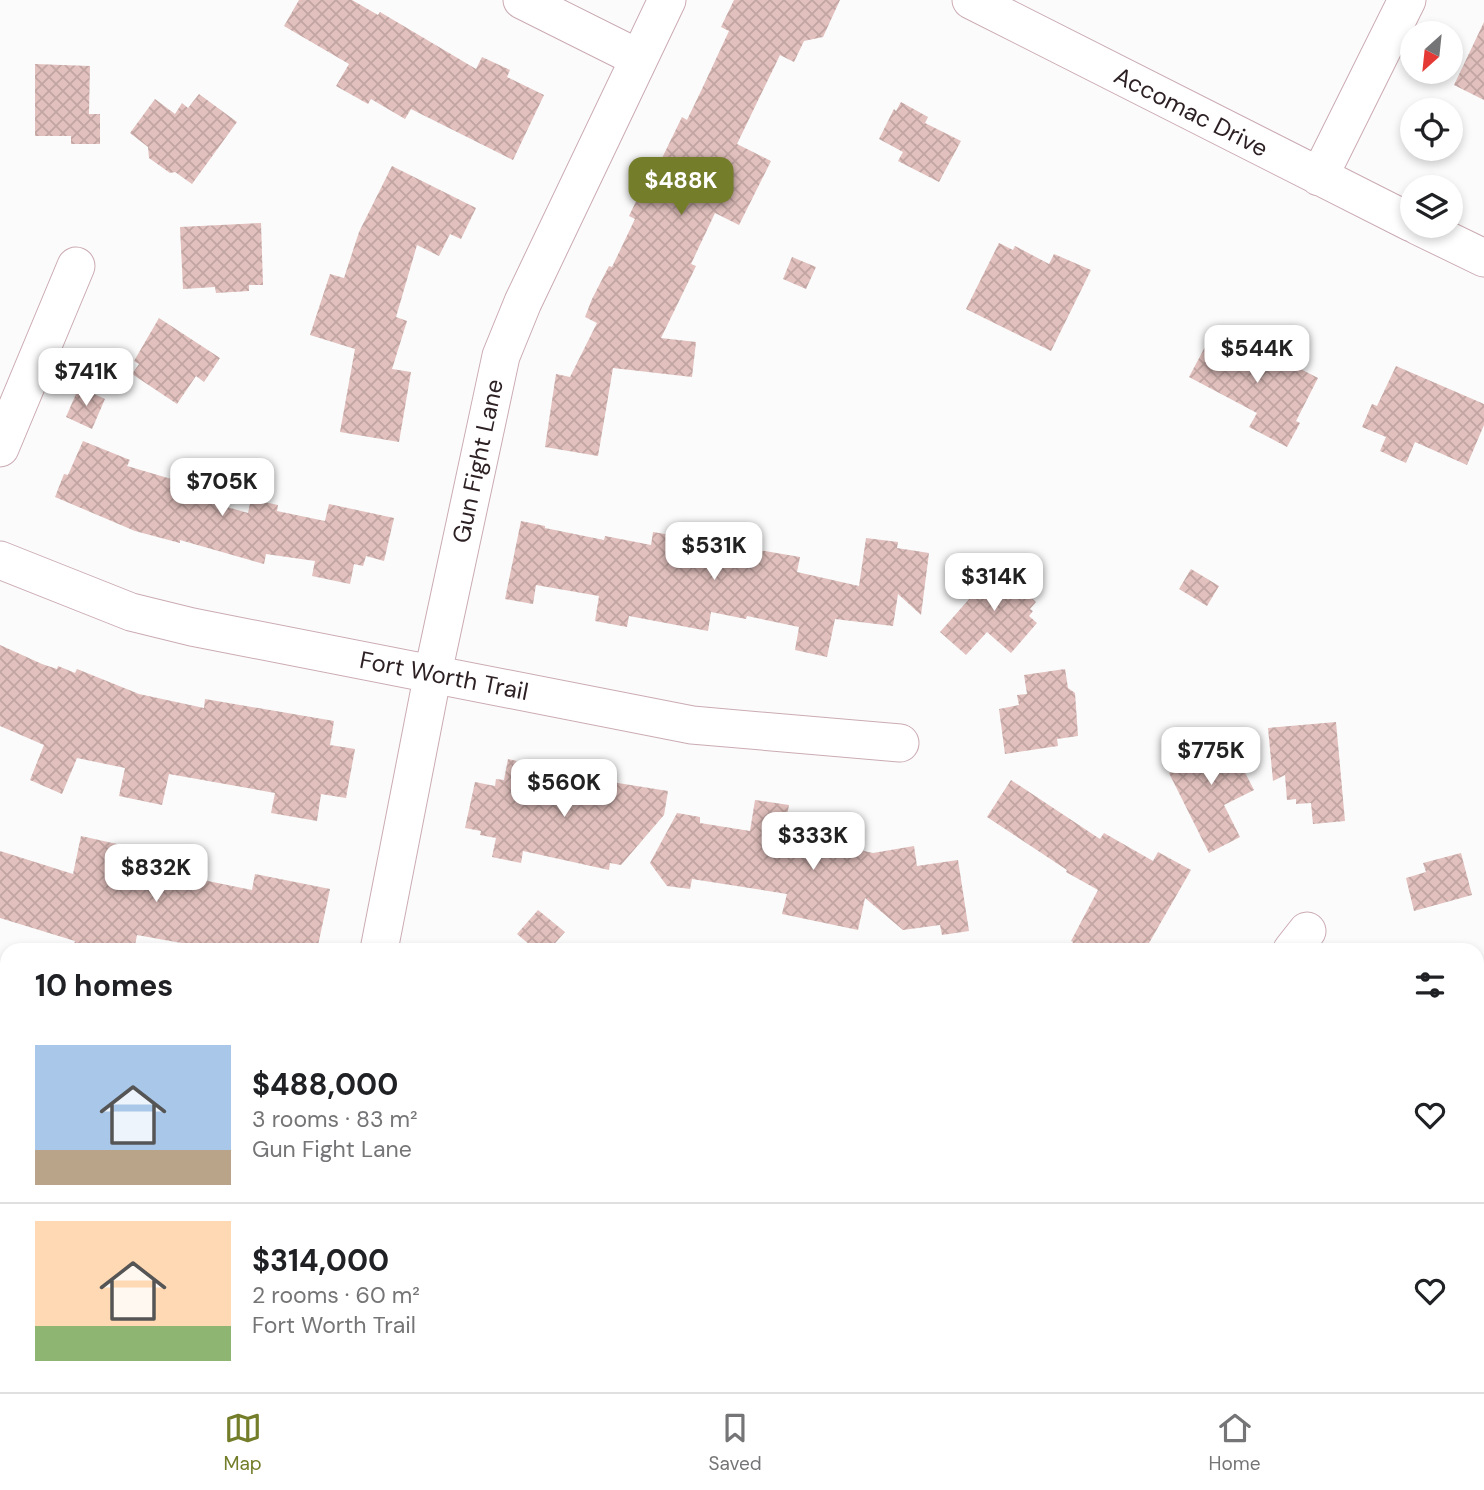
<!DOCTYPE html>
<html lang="en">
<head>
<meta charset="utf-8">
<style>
  body { margin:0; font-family:"DM Sans",sans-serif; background:#f2f2f2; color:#202124; height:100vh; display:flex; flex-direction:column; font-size:26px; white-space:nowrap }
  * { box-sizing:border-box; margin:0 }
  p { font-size:23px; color:#757577 }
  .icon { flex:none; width:38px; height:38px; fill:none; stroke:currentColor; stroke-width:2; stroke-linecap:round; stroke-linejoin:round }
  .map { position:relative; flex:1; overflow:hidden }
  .details { position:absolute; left:0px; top:943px; width:1484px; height:450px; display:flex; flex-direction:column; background:#fff; border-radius:21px 21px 0 0; box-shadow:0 4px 10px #0003 }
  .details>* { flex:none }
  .needle { width:46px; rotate:207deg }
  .tools { position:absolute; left:1400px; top:21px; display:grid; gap:14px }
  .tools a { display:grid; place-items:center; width:63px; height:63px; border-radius:50%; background:#fff; box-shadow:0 4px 10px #0003; font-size:35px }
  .price { position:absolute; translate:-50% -60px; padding:0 16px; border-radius:14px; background:#fff; color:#222; font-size:23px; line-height:46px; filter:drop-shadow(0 2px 4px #0008) }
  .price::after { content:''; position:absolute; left:50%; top:42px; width:21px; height:16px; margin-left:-10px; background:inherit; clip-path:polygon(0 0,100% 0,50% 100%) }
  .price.selected { background:#747d29; color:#fff }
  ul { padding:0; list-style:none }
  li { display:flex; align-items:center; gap:21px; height:175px; padding:0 35px }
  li+li { border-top:2px solid #e0e0e0 }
  li span { display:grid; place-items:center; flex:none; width:196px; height:140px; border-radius:0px; color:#555 }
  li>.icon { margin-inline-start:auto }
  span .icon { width:84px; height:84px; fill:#fffc; stroke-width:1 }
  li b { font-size:30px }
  h2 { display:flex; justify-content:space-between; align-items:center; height:84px; padding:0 35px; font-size:30px }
  .menu { display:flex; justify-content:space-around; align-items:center; height:98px; border-top:2px solid #e0e0e0; background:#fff; font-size:19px; color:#757577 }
  .menu a { display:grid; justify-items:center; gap:4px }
  .menu .selected { color:#747d29 }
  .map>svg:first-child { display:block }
  .building { fill:url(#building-cross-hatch) }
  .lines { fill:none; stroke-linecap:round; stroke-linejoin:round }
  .minor-casing { stroke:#cbabb3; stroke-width:39 }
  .minor { stroke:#fff; stroke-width:37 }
  .labels { text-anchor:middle; stroke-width:5; stroke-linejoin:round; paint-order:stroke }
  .street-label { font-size:24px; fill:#2d2124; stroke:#fff }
</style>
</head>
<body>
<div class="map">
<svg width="1484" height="1392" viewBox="0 0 1484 1392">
  <defs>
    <pattern id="building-cross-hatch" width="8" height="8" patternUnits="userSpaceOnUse" patternTransform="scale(1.75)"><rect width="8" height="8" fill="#e1c0bd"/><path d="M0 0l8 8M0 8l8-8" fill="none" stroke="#c1a5a2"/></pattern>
  </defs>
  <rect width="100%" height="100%" fill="#fbfbfb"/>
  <path class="building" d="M299,0H352L378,15L380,12L476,69L482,57L495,63L510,70L507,77L544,95L513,160L411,109L405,119L371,99L368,104L336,86L349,64L284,26Z
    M734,0H840L823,37L804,41L794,62L780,55L737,144L771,161L739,225L715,213L691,264L696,266L661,338L696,342L692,377L613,368L598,456L545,447L556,374L570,377L597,323L585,317L592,299L609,266L612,267L635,219L629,216L643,187L647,189L682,117L687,120L701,91L729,31L721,27Z
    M1484,22V100L1454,85Z
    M35,64L90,66L89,114H100V144H71V136H35Z
    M199,94L237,122L192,184L175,172L170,173L149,158L148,147L130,133L155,99L175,114L182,103L188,108Z
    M901,102L928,117L925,123L961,141L939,182L898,161L903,152L879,139L894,109L896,111Z
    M392,166L476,208L461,239L450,234L439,256L417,245L396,317L407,321L392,369L411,372L399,442L340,432L355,349L310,335L330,274L344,278L359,232Z
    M261,223L263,285H249V291L216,293L215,287L183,289L180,227Z
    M999,243L1013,250L1015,246L1049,264L1054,254L1091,270L1051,351L966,309Z
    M792,257L816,267L806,289L783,279Z
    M159,318L220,358L204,382L196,376L177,404L132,374L139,364L134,361Z
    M1213,332L1256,355L1260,348L1318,378L1296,421L1300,423L1287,447L1249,427L1257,413L1189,377Z
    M1396,366L1484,404V425L1467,465L1415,442L1406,463L1380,451L1386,437L1362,427L1372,404L1377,406Z
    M79,387L105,399L92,429L66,417Z
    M83,441L130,460L127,466L195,486L192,497L248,513L251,499L278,505L277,511L325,521L329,504L394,518L384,561L366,556L363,566L354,564L350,584L312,576L315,561L266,554L264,564L180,540V543L135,531L55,497L64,474L68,475Z
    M521,521L545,526V528L604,540L605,536L651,545L653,532L800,557L797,572L859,586L866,538L898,542L897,548L929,553L921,615L898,594L893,626L835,619L827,657L795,650L799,627L747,616L746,619L711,612L708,631L629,616L627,627L595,621L599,596L536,585L533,604L505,599Z
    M1002,562L1027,585L1023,590L1036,602L1030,609L1033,611L1029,616L1037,623L1011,653L987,632L966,655L940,632Z
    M1191,569L1219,586L1207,606L1179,589Z
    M0,645L42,664L57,669L58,666L75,673L77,669L139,694L204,708L205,699L334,721L330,745L355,749L346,798L321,794L317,821L271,813L275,793L169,774L162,805L119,796L125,768L77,758L62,794L30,780L44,745L0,726Z
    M1065,669L1068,688L1075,693L1078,736L1057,739L1058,746L1005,754L999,709L1019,705L1017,695L1027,694L1024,675Z
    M1336,722L1345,821L1313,824L1311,803L1296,804V799L1287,800L1285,775L1273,781L1268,728Z
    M1222,728L1254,790L1224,805L1240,837L1209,853L1169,773L1186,764L1179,750Z
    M508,759L539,766L534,791L588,802L593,779L668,791L664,815L621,865L610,863L609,870L523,851L521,863L492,857L496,838L480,835L481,831L465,828L475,782L495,786L496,779L504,780Z
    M1011,780L1100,839L1104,833L1153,861L1158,852L1191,870L1145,950H1069L1073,942L1071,941L1098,890L1066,872L1067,870L987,817Z
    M755,800L789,805L785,827L835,838L833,844L873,853L914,846L917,866L958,860L969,931L942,935L940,925L903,930L865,898L858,930L782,914L787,894L692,879L690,889L667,886L650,863L677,813L700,817V823L750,831Z
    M81,836L153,852L148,875L197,884L198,879L252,890L255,874L330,889L317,950H197L198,946L137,935L134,950H108L74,944L75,941L0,918V851L73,874Z
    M1461,853L1472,895L1414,911L1406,878L1426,872L1423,863Z
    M538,910L565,932L549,950H536L517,934Z"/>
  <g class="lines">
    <defs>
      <path id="minor" d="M522,0L638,58
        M971,0L1412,223
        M1319,177L1407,0
        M1418,226L1484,258
        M0,448L76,266
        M0,560L131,612L192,627L692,725L900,743
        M379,950L433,673L501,356L523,302L667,0
        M1292,950L1307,931
        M0,1008L7,1010
        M1416,1386L1426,1392
        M1074,1392L1077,1386"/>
    </defs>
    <use href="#minor" class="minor-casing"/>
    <use href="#minor" class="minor"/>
  </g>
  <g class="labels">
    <g class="street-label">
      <text transform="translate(1191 112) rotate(27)" y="8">Accomac Drive</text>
      <text transform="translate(478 461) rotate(-78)" y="8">Gun Fight Lane</text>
      <text transform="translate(444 676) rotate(11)" y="8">Fort Worth Trail</text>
    </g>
  </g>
</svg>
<div class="tools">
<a><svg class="needle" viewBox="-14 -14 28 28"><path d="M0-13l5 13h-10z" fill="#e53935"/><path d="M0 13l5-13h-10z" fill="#757577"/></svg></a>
<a><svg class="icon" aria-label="locate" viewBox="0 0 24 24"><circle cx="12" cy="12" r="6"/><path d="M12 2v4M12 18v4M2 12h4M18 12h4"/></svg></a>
<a><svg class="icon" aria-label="layers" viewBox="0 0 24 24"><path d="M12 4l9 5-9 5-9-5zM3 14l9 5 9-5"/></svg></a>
</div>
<b class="price selected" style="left:681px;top:217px">$488K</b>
<b class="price" style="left:1257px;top:385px">$544K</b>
<b class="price" style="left:86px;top:408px">$741K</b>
<b class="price" style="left:222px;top:518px">$705K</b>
<b class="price" style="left:714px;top:582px">$531K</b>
<b class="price" style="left:994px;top:613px">$314K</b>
<b class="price" style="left:1211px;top:787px">$775K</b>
<b class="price" style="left:564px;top:819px">$560K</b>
<b class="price" style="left:813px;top:872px">$333K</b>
<b class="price" style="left:156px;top:904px">$832K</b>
<section class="details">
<h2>10 homes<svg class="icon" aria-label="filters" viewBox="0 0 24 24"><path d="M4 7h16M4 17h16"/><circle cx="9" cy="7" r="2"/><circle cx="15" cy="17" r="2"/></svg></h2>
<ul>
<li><span style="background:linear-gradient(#a9c7e8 75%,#b9a48a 0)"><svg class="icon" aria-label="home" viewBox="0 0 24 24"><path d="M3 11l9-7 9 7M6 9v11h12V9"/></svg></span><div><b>$488,000</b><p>3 rooms · 83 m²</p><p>Gun Fight Lane</p></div><svg class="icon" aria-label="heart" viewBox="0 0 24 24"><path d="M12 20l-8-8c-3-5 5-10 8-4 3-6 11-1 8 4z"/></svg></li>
<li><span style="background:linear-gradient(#ffd9b3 75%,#8fb573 0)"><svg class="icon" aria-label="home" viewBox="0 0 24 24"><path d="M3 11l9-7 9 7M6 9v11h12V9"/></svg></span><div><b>$314,000</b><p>2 rooms · 60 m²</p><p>Fort Worth Trail</p></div><svg class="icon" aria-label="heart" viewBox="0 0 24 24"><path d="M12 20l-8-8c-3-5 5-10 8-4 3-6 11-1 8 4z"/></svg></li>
</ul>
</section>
</div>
<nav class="menu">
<a class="selected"><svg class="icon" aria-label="map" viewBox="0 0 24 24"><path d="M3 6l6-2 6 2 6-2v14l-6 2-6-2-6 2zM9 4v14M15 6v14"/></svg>Map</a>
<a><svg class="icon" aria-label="saved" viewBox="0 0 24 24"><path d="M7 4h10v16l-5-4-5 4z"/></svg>Saved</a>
<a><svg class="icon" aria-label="home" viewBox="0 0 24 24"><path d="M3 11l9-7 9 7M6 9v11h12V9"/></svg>Home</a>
</nav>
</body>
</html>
